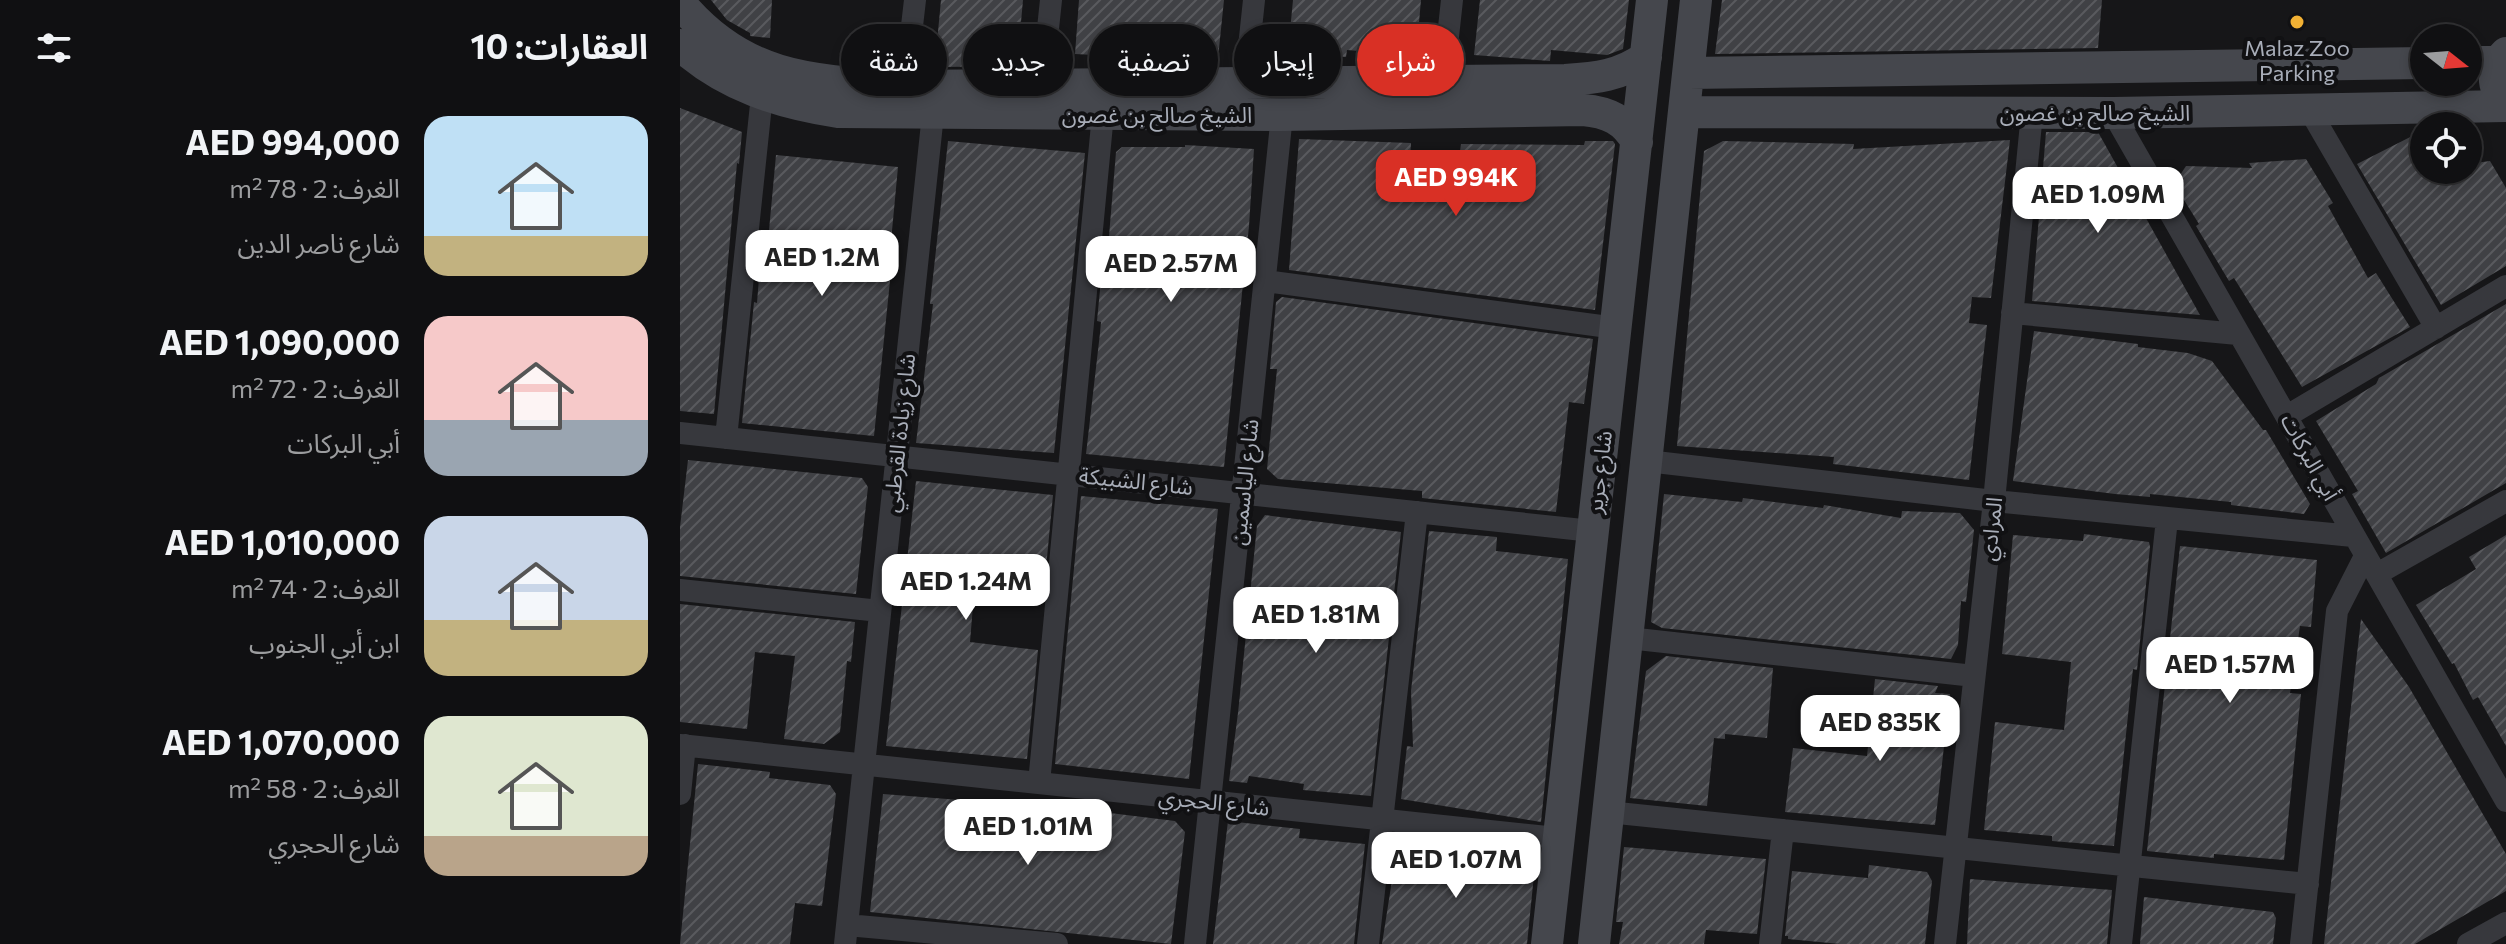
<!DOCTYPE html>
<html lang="ar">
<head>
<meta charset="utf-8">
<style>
  body { margin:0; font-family:Commissioner,"Noto Sans Arabic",sans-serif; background:#1e1e20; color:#f1f3f6; direction:rtl; height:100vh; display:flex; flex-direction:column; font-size:30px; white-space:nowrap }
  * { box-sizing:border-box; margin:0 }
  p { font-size:26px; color:#9c9d9f }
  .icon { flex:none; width:44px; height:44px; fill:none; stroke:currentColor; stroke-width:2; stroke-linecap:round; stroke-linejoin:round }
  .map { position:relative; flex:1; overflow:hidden; direction:ltr }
  .panel { display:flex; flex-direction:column; background:#101012; width:680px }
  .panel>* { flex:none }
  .banner { position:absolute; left:24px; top:24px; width:760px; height:72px; direction:rtl; display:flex; gap:16px }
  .needle { width:52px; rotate:107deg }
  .controls { position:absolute; left:1730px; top:24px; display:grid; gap:16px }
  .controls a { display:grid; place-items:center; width:72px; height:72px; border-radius:50%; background:#101012; box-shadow:0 4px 12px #0003,0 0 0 2px #303032; font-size:40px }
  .price { position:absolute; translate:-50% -68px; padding:0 18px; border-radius:16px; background:#fff; color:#222; font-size:26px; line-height:52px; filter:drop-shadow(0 2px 4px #0008) }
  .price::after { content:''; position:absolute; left:50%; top:48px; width:24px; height:18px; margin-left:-12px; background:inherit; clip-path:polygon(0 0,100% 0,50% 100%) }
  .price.selected { background:#d93025; color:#fff }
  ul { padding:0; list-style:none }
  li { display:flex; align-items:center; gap:24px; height:200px; padding:0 32px }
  li span { display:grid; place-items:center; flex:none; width:224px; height:160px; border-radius:24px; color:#555 }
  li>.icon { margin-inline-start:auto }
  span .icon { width:96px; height:96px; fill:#fffc; stroke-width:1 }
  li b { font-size:34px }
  h2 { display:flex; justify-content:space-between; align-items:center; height:96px; padding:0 32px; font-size:34px }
  .pill { padding:0 28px; border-radius:36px; background:#101012; box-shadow:0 4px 12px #0003,0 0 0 2px #303032; font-size:28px; line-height:72px }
  .pill.selected { background:#d93025; color:#fff }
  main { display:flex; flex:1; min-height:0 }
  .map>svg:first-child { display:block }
  .building { fill:url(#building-hatch) }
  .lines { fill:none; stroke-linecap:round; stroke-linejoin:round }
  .street { stroke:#37383d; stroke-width:22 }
  .secondary { stroke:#45474d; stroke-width:32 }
  .poi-dot { fill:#f2b134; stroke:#111113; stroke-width:3 }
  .labels { text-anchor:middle; stroke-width:8; stroke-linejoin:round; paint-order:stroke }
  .poi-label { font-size:22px; fill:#a8adb8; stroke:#111113 }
  .street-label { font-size:22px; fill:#a8adb8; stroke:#111113 }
</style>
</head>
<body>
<main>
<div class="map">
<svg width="1826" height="944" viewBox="0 0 1826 944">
  <defs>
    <pattern id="building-hatch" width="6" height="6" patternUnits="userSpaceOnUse" patternTransform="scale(2)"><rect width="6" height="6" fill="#404145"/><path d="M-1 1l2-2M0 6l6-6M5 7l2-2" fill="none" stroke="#595a5e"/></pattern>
  </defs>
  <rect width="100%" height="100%" fill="#161618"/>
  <path class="building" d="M31,0H92L90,38L70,36V33L47,20Z
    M261,0H343L337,66L263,67L255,63Z
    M399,0H544L538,58L533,63L467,57V65L449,63L450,58H443L444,47L415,45L414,55L395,54Z
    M613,0H741L736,56L667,50L666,57L608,52Z
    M800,0H949L943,49L927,55L871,50L870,61L794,55Z
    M1042,0H1422L1418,48L1035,54Z
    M0,108L62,132L59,164L57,163L34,414L0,411Z
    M1744,130V170H1788V164L1810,161L1826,188V266L1761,305L1677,164Z
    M1366,132H1418L1520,315L1352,301Z
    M619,139L731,143L730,160L779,158L781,144L904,145L905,141H933L935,144L915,310L609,270Z
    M1330,140L1311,298L1292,297L1289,323L1307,325L1289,480L1153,464L1154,457L997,446L1024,151L1043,141L1174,144L1173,149Z
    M268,141L405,153L374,453L236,443L253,304H250Z
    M505,145L574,149L569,226L544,467L406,454L420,333L421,322L417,321L424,248H428L436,152L442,147H505Z
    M96,155L218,167L210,252H213L194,436L62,423L74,302L77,303L82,240L88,241Z
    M1626,159L1653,203L1648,206L1688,278L1696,273L1730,327L1622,387L1554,278L1549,281L1516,226L1519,224L1494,184L1506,166L1572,168L1569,163Z
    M602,297L913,339L904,404L889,402L876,512L742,498V491L598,479L587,469L597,369H590L596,302Z
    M1826,304V483L1706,553L1672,494L1678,491L1636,421L1696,384L1699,378Z
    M1354,331L1458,344V347L1508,353L1532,361L1583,430H1586L1630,504L1624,514L1551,505V502L1470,494V497L1435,494L1333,481Z
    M8,460L182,478L188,487L176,594L0,576V527Z
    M236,481L373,495L364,589L295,582L290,642L358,650L347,759L206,746Z
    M984,494L1062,502L1063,498L1143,508L1144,505L1221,518L1222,511L1280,513L1294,530L1286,602L1281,601L1278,645L1271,659L982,628L971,622Z
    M401,496L538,509L509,779L375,764Z
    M585,515L721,532L691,796L623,790L624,784L569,776L567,783L549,781L558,713L577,526Z
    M749,531L817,537L816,551L888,559L861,822L721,799L727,746L733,747L731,691Z
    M1404,534L1469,542L1470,547L1457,670L1453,669L1434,846L1372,841V836L1304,830L1315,722L1384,730L1391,662L1322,654L1333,535L1403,541Z
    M1826,535V746L1798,697L1793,700L1774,663L1772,664L1736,605L1796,569L1789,557Z
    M1500,546L1637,560L1631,627L1620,626L1610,693L1621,694L1604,860L1534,854V858L1467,851Z
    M0,604L175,622L171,662L167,661L160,732L144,744L104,739L115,656L75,652L67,729L0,722Z
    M1681,619L1729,687L1826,854V891L1735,944H1644Z
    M986,656L1093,668L1087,738L1045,734V739L1034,738L1027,806L950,798L966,671Z
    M1195,679L1258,686L1255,693L1270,694L1255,825L1105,812L1113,748L1187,756Z
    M18,764L90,772L89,778L150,785L156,794L142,906L115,903L110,944H0Z
    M203,794L357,806V804L495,821L505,832L491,944L190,912Z
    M548,821L620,829L619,838L685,844L674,944H533Z
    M718,842L786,852L785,859L848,867L854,875L847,944H702Z
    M944,847L1086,859L1077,934L1026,930L1024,944H939L943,922H936Z
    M1189,865L1247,872L1252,881L1245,944H1160L1108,939V936H1105L1112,871L1188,878Z
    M1290,879L1432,890L1427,944H1287Z
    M1464,897L1593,912L1596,918L1593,944H1460Z"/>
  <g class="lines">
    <path class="street" d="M763,82L772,0
      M362,85L371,0
      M565,85L574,0
      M225,86L235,0
      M1630,111L1756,328
      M1433,113L1826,801
      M585,281L936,328
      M1332,313L1558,334
      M1607,416L1826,286
      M0,433L912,531
      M46,438L82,95
      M967,461L1314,501L1673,536
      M1697,574L1826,501
      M0,590L200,611
      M948,638L1294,676
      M0,745L877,838
      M359,783L423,114
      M0,794L5,745
      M928,812L1628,884
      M167,925L377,944
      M165,944L253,114
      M515,944L602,115
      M688,944L737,512
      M1090,944L1103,830
      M1265,944L1314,501L1352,113
      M1441,944L1487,519
      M1621,944L1657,611L1685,556
      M1788,944L1826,923"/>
    <path class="secondary" d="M0,3C64,80 134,81 225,86L885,80C916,78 940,76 966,57
      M0,45C45,86 99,103 158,112L602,115L903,110C928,112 945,120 957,142
      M1826,53C1811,68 1811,87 1826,102
      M1788,62H1818
      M1009,73L1744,63
      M1005,112L1433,113L1826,106
      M867,944L972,0
      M914,944L1016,0"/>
  </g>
  <circle class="poi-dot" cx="1617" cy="22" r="8"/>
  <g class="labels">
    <g class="poi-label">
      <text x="1617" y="56">Malaz Zoo<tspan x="1617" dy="25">Parking</tspan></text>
    </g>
    <g class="street-label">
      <text x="1415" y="121">الشيخ صالح بن غصون</text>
      <text x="477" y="123">الشيخ صالح بن غصون</text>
      <text transform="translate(219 433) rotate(-84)" y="8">شارع زيادة القرطبي</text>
      <text transform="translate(1630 457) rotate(61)" y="8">أبي البركات</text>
      <text transform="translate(919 472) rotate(-83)" y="8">شارع جرير</text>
      <text transform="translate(456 481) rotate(6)" y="8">شارع الشبيكة</text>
      <text transform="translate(564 482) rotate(-84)" y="8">شارع الياسمين</text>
      <text transform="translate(1311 529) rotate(-84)" y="8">المرادي</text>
      <text transform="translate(534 802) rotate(6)" y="8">شارع الحجري</text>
    </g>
  </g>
</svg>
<div class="controls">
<a><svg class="needle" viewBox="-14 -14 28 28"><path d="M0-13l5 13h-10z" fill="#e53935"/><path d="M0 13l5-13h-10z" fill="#9c9d9f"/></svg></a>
<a><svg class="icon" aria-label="locate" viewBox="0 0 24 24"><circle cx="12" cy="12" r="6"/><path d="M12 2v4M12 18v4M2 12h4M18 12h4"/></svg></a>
</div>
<b class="price selected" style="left:776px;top:218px">AED 994K</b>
<b class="price" style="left:1418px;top:235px">AED 1.09M</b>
<b class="price" style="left:142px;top:298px">AED 1.2M</b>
<b class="price" style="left:491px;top:304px">AED 2.57M</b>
<b class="price" style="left:286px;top:622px">AED 1.24M</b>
<b class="price" style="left:636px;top:655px">AED 1.81M</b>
<b class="price" style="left:1550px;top:705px">AED 1.57M</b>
<b class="price" style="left:1200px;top:763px">AED 835K</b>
<b class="price" style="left:348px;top:867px">AED 1.01M</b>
<b class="price" style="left:776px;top:900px">AED 1.07M</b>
<div class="banner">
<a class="pill selected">شراء</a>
<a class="pill">إيجار</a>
<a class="pill">تصفية</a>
<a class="pill">جديد</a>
<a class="pill">شقة</a>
</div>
</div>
<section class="panel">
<h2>العقارات: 10<svg class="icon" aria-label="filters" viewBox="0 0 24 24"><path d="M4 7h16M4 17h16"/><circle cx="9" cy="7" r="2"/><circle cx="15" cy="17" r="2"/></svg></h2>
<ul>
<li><span style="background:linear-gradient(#bfe0f5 75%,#c2b280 0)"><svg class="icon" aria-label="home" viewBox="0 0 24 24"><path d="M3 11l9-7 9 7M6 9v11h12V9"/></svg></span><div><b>AED 994,000</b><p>الغرف: 2 · 78 m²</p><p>شارع ناصر الدين</p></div></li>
<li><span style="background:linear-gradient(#f6c9c9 65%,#9aa5b1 0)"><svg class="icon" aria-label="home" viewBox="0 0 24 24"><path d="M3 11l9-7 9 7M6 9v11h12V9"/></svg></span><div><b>AED 1,090,000</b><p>الغرف: 2 · 72 m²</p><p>أبي البركات</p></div></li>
<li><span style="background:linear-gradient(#c9d6e8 65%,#c2b280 0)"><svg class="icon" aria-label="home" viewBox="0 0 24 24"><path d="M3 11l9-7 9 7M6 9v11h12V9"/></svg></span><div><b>AED 1,010,000</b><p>الغرف: 2 · 74 m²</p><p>ابن أبي الجنوب</p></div></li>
<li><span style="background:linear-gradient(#dfe7d0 75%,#b9a48a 0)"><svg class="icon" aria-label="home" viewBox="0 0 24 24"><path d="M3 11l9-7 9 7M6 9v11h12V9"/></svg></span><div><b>AED 1,070,000</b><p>الغرف: 2 · 58 m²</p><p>شارع الحجري</p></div></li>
</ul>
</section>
</main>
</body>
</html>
